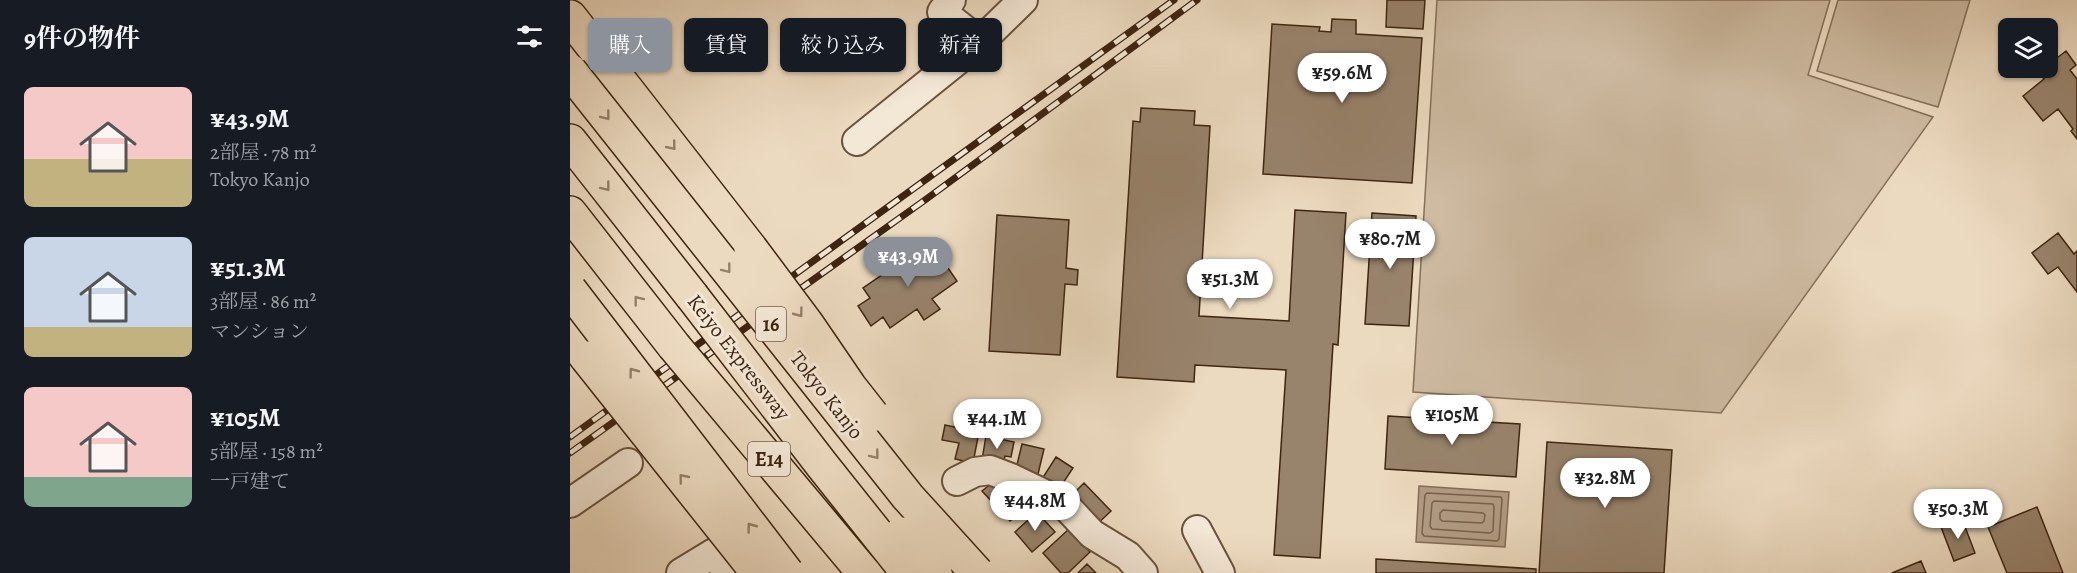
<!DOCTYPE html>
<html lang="ja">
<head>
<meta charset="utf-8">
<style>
  body { margin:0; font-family:Alegreya,"Noto Serif JP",serif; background:#20242c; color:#f1f3f6; height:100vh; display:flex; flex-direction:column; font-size:22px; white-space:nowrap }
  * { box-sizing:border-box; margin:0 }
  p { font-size:20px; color:#9ea1a6 }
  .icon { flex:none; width:33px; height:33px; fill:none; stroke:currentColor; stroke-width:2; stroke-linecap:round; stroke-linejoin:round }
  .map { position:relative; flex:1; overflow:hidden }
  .sheet { display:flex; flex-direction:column; background:#171b24; width:570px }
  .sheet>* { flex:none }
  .top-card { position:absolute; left:18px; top:18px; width:570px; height:54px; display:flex; gap:12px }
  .fabs { position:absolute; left:1428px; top:18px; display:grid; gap:12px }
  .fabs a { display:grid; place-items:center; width:60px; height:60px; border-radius:9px; background:#171b24; box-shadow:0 2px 4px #0004; font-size:30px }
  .price { position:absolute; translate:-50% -51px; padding:0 14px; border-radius:21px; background:#fff; color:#222; font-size:20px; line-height:39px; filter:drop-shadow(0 2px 3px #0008) }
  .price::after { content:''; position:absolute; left:50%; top:36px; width:18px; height:14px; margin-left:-9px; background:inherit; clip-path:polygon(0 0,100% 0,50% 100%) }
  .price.selected { background:#8c9099; color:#fff }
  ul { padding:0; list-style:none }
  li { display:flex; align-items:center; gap:18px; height:150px; padding:0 24px }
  li span { display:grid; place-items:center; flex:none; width:168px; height:120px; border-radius:9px; color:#555 }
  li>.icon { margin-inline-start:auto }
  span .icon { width:72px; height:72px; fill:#fffc; stroke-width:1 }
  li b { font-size:26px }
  h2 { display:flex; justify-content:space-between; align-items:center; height:72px; padding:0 24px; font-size:26px }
  .tag { padding:0 21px; border-radius:9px; background:#171b24; box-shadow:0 2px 4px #0004; font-size:21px; line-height:54px }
  .tag.selected { background:#8c9099; color:#fff }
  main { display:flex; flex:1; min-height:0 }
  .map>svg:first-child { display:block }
  .green { fill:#cebba2; stroke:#86705a; stroke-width:1.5 }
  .water { fill:#b19c84; stroke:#836c56; stroke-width:1.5 }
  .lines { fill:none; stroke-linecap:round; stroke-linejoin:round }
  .shore { stroke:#78604a; stroke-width:1.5 }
  .building { fill:#98836c; stroke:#3e2511; stroke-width:1.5 }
  .minor-casing { stroke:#6a523d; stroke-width:32 }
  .highway-casing { stroke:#3e2511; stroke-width:36 }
  .minor { stroke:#f3e7d6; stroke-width:28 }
  .highway { stroke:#ecdac0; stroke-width:33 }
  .rail-casing { stroke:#3e2511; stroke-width:7 }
  .rail { stroke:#f3e7d6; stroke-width:4.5; stroke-dasharray:14; stroke-linecap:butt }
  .highway-bridge-casing { stroke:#3e2511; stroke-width:36; stroke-linecap:butt }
  .highway-bridge { stroke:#ecdac0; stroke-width:33 }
  .oneway { stroke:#958068 }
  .labels { text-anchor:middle; stroke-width:6; stroke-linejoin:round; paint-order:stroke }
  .shield { fill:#f3e7d6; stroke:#745f4c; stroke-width:1.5 }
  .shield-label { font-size:20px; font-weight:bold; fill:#3e2511 }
  .street-label { font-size:21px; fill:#3e2511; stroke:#f3e7d6 }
</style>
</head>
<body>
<main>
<section class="sheet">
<h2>9件の物件<svg class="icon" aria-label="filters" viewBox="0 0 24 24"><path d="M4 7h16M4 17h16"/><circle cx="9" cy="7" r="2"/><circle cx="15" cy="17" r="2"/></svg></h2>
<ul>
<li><span style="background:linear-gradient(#f6c9c9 60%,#c2b280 0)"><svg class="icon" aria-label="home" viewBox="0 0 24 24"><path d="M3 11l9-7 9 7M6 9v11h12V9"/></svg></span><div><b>¥43.9M</b><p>2部屋 · 78 m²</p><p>Tokyo Kanjo</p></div></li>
<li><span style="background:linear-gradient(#c9d6e8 75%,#c2b280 0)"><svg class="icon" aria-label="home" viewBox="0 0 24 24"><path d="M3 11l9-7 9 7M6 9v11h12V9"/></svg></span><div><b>¥51.3M</b><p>3部屋 · 86 m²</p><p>マンション</p></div></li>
<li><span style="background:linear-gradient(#f6c9c9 75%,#7fa58c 0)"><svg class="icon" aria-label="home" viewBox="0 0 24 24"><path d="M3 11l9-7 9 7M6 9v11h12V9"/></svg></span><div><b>¥105M</b><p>5部屋 · 158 m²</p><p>一戸建て</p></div></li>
</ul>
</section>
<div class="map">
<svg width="1507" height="573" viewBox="0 0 1507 573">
  <rect width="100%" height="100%" fill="#ecdac0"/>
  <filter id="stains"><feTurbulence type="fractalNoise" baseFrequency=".00333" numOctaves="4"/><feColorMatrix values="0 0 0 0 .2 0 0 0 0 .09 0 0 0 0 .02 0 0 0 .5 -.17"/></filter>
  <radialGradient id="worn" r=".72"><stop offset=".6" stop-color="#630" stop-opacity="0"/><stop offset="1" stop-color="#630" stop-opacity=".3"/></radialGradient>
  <path class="green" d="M867,0H1260L1238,75L1363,117L1151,413L843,392Z
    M1268,0H1400L1368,107L1247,71Z"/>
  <path class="water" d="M849,486L939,492L935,547L846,542Z"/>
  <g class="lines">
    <path class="shore" d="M857,493L931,497L932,500L929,539L927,541L854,536L852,533L855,495Z
      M864,501L923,504L924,507L923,531L920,533L862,529L860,526L862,503Z
      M873,510L913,513L915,515L914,521L912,523L872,521L870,519V513Z"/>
  </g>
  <path class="building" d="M817,0H855L853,29L816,27Z
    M762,19L786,20V34L852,38L842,183L693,174L702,24L750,27L749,31L761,32Z
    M1496,51L1506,65L1500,70L1507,79V139L1501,131L1503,129L1488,109L1473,121L1453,96L1474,79L1468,72L1474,68H1478V65Z
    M571,108L625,111L624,125L640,126L629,316L719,321L725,210L776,213L768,345L763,344L750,558L704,555L716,370L625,365L624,382L547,377L563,121L570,122Z
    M802,213L846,216L839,326L795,324Z
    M427,215L499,220L496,268L508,270L507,285L495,284L490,355L419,351Z
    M1488,233L1504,254L1507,251V292L1488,267L1478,274L1462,253Z
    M360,242L387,281L362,299L370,309L354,320L347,309L320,328L313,317L301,326L288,306L300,298L293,288Z
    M818,416L950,424L946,477L815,469Z
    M375,425L409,432L403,463L385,459L389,443L372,440Z
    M416,436L444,442L441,457L435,456L433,464L412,460Z
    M977,442L1102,450L1094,573H969Z
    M452,444L474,449L468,474L446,469Z
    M486,457L503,468L489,489L472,479Z
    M422,483L428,490L432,487L439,495L444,491L457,506L440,521L412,491Z
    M514,483L541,511L523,528L497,500Z
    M1467,507L1493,573H1437L1418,527Z
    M467,512L485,532L462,552L445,532Z
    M1392,519L1405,553L1384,561L1371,527Z
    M499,529L520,552L498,573H491L473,553Z
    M806,559L966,569V573H806Z
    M1351,561L1356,573H1322Z
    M517,564L526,573H508Z"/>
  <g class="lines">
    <defs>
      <path id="minor" d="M381,0L372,12L410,42
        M287,141L410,42L453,0
        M387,481L405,472L420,470L441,478L493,503L522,534L558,556L573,573
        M0,503L58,463
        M627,530L650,573
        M111,573L144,553L158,573"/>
      <path id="highway" d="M0,17L181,249
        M0,141L122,296
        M0,213L104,346
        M0,336L17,358"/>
    </defs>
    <use href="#minor" class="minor-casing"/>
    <use href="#highway" class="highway-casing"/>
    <use href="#minor" class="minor"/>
    <use href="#highway" class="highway"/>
    <defs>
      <path id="rail" d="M0,437L604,0
        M0,453L355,200L627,0"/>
    </defs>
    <use href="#rail" class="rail-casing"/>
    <use href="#rail" class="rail"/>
    <defs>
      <path id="highway-bridge" d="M0,71L338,497L407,573
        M181,249L237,324L280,387L302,415
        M0,290L217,573
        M122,296L252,465L338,573
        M104,346L294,573
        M17,358L188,573
        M331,534L365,573"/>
    </defs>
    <use href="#highway-bridge" class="highway-bridge-casing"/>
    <use href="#highway-bridge" class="highway-bridge"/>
  </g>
  <defs><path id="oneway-chevron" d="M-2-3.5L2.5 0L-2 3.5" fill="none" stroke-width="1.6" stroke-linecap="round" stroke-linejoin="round" transform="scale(1.5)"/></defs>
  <g class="oneway">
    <use href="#oneway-chevron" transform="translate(36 116) rotate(52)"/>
    <use href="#oneway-chevron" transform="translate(102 146) rotate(51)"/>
    <use href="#oneway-chevron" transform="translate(36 187) rotate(52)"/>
    <use href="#oneway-chevron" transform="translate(157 269) rotate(52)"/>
    <use href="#oneway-chevron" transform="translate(68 300) rotate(-128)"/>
    <use href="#oneway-chevron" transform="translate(229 313) rotate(53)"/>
    <use href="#oneway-chevron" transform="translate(63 372) rotate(-127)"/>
    <use href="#oneway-chevron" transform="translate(305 455) rotate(52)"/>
    <use href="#oneway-chevron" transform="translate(113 478) rotate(-129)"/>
    <use href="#oneway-chevron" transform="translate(181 527) rotate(-127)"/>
  </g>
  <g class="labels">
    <g class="shield">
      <rect x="186" y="307" width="30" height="34" rx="4.5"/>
      <rect x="178" y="442" width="42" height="34" rx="4.5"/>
    </g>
    <g class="shield-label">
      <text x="201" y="331">16</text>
      <text x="199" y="466">E14</text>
    </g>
    <g class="street-label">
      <text transform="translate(169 357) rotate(52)" y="7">Keiyo Expressway</text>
      <text transform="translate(257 395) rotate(52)" y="7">Tokyo Kanjo</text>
    </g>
  </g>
  <rect width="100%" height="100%" filter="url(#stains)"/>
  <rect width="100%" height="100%" fill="url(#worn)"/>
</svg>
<div class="fabs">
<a><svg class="icon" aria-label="layers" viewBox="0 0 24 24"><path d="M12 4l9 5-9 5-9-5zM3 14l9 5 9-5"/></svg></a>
</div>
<b class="price" style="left:772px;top:104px">¥59.6M</b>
<b class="price" style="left:820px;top:270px">¥80.7M</b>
<b class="price selected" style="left:338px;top:288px">¥43.9M</b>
<b class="price" style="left:660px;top:310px">¥51.3M</b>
<b class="price" style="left:882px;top:446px">¥105M</b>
<b class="price" style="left:427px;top:450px">¥44.1M</b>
<b class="price" style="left:1035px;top:509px">¥32.8M</b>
<b class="price" style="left:465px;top:532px">¥44.8M</b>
<b class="price" style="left:1388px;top:540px">¥50.3M</b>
<div class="top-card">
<a class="tag selected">購入</a>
<a class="tag">賃貸</a>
<a class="tag">絞り込み</a>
<a class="tag">新着</a>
</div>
</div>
</main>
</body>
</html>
